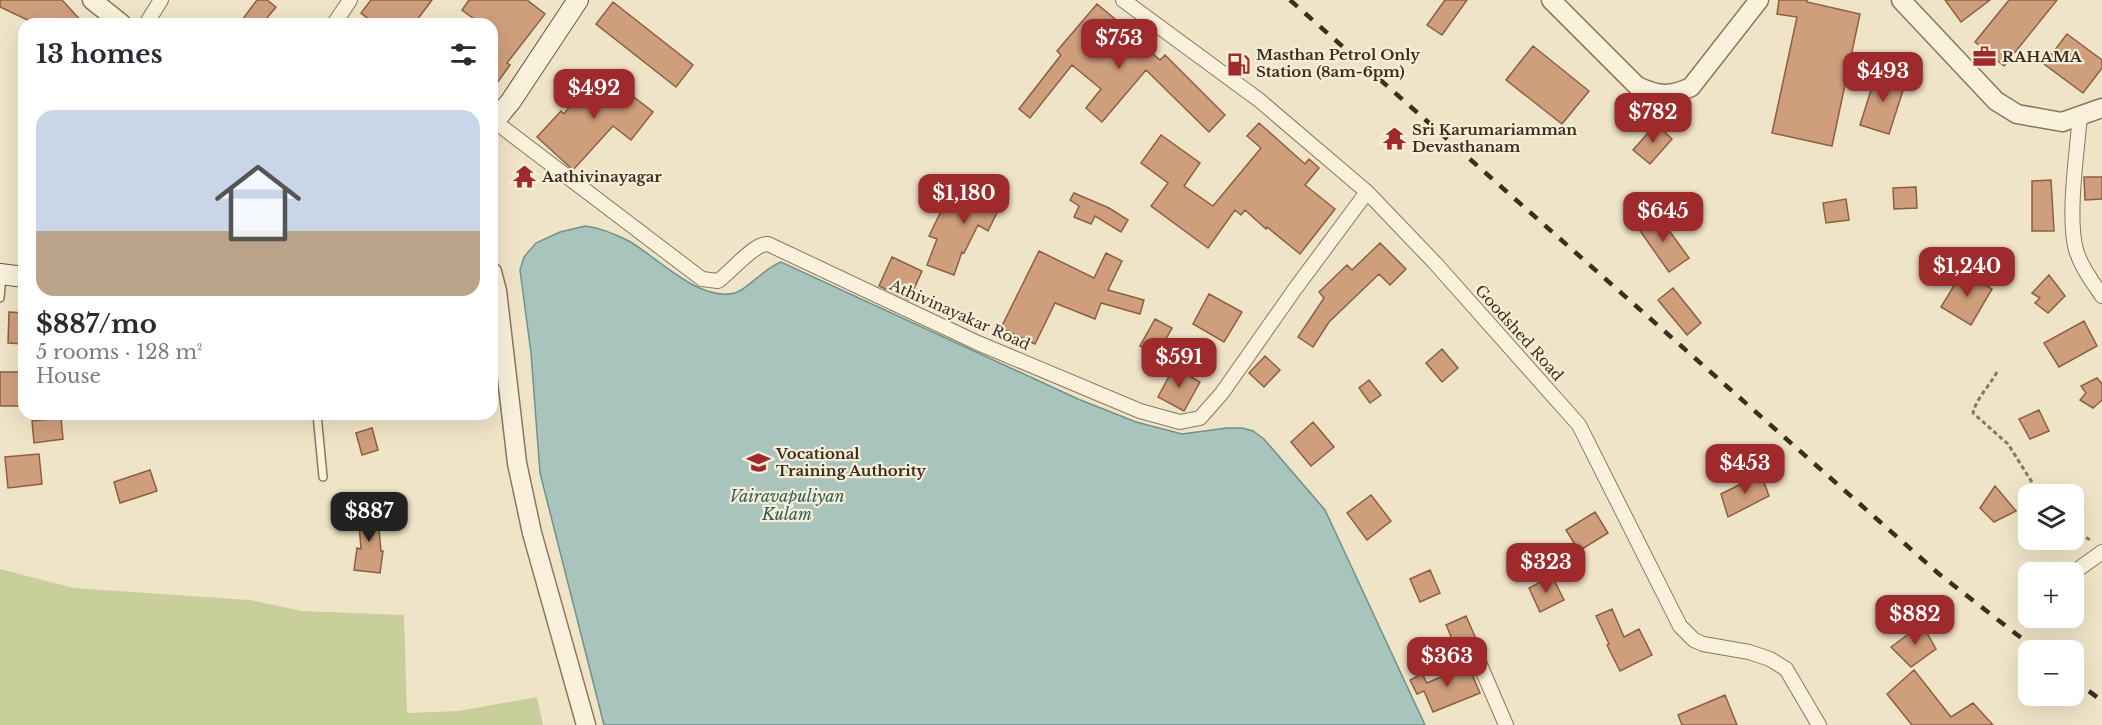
<!DOCTYPE html>
<html lang="en">
<head>
<meta charset="utf-8">
<style>
  body { margin:0; font-family:"Libre Baskerville",serif; background:#f2f2f3; color:#2b2b33; height:100vh; display:flex; flex-direction:column; font-size:22px; white-space:nowrap }
  * { box-sizing:border-box; margin:0 }
  p { font-size:20px; color:#7c7c81 }
  .icon { flex:none; width:33px; height:33px; fill:none; stroke:currentColor; stroke-width:2; stroke-linecap:round; stroke-linejoin:round }
  .map { position:relative; flex:1; overflow:hidden }
  .sheet { position:absolute; left:18px; top:18px; width:480px; height:402px; display:flex; flex-direction:column; background:#fff; border-radius:18px; box-shadow:0 6px 24px #0002 }
  .sheet>* { flex:none }
  .controls { position:absolute; left:2018px; top:484px; display:grid; gap:12px }
  .controls a { display:grid; place-items:center; width:66px; height:66px; border-radius:12px; background:#fff; box-shadow:0 6px 24px #0002; font-size:30px }
  .price { position:absolute; translate:-50% -51px; padding:0 14px; border-radius:12px; background:#9e2a2b; color:#fff; font-size:20px; line-height:39px; filter:drop-shadow(0 2px 3px #0008) }
  .price::after { content:''; position:absolute; left:50%; top:36px; width:18px; height:14px; margin-left:-9px; background:inherit; clip-path:polygon(0 0,100% 0,50% 100%) }
  .price.active { background:#222; color:#fff }
  ul { padding:0; list-style:none }
  li { display:grid; align-content:center; gap:12px; height:318px; padding:0 18px }
  li+li { border-top:2px solid #e1e1e2 }
  li span { display:grid; place-items:center; height:186px; border-radius:18px; color:#555 }
  li>.icon { margin-inline-start:auto }
  span .icon { width:108px; height:108px; fill:#fffc; stroke-width:1 }
  li b { font-size:26px }
  h2 { display:flex; justify-content:space-between; align-items:center; height:72px; padding:0 18px; font-size:26px }
  .map>svg:first-child { display:block }
  .green { fill:#c9cf9b }
  .water { fill:#a9c4bc; stroke:#6f938a; stroke-width:1.5 }
  .building { fill:#cf9f7d; stroke:#8d5f41; stroke-width:1.5 }
  .lines { fill:none; stroke-linecap:round; stroke-linejoin:round }
  .service-casing { stroke:#8d765c; stroke-width:10 }
  .minor-casing { stroke:#8d765c; stroke-width:16 }
  .tertiary-casing { stroke:#8d765c; stroke-width:21 }
  .secondary-casing { stroke:#6f573f; stroke-width:22 }
  .path { stroke:#8d765c; stroke-width:3; stroke-dasharray:4.5 3; stroke-linecap:butt }
  .service { stroke:#faf1dc; stroke-width:7 }
  .minor { stroke:#faf1dc; stroke-width:14 }
  .tertiary { stroke:#faf1dc; stroke-width:18 }
  .secondary { stroke:#faf1dc; stroke-width:20 }
  .rail { stroke:#3d2e20; stroke-width:4.5; stroke-dasharray:10 10; stroke-linecap:butt }
  .labels { text-anchor:middle; stroke-width:4.5; stroke-linejoin:round; paint-order:stroke }
  .poi-label { font-size:15px; font-weight:bold; fill:#3d2e20; stroke:#f7eed8; text-anchor:start }
  .street-label { font-size:15px; fill:#3d2e20; stroke:#f7eed8 }
  .water-label { font-size:16px; font-style:italic; fill:#2f5d5a; stroke:#f7eed8 }
</style>
</head>
<body>
<div class="map">
<svg width="2102" height="725" viewBox="0 0 2102 725">
  <rect width="100%" height="100%" fill="#f0e4c8"/>
  <path class="green" d="M0,569L74,588L250,600L302,611L404,615L407,713L458,711L537,697L543,725H0Z"/>
  <path class="water" d="M585,226C601,228 615,234 629,241C658,258 699,302 735,293C747,290 764,268 781,262L1078,399L1136,422L1182,434L1227,428H1242L1253,431L1264,439L1325,510L1425,725H604L540,473L531,353L520,270L524,257L536,243L560,232Z"/>
  <path class="building" d="M0,0H62L84,24H36L0,7Z
    M257,0H267L276,7L262,24H239Z
    M371,0H432L414,24H375L361,13Z
    M469,0H527L545,14L507,63L510,65L492,90V24H481L462,10Z
    M1445,0H1467L1442,35L1427,25Z
    M1779,0H1807V2L1860,14L1832,146L1772,133L1797,17L1777,14Z
    M1945,0H1990L1961,22Z
    M2009,0H2057L2004,66L1975,42Z
    M613,2L693,65L676,87L596,24Z
    M1097,4L1138,38L1137,40L1160,60L1165,55L1225,115L1209,132L1146,70L1102,122L1086,108L1101,89L1072,65L1030,118L1019,109L1061,55L1057,51Z
    M2067,34L2102,60V68L2083,93L2044,64Z
    M1533,46L1589,91L1562,124L1506,80Z
    M599,70L653,112L631,140L613,126L573,170L537,137L561,111L564,114Z
    M1877,71L1906,81L1889,134L1860,125Z
    M1259,123L1305,164L1309,159L1319,168L1305,185L1335,209L1300,254L1267,227L1266,229L1245,210L1241,215L1235,210L1208,248L1151,206L1168,183L1141,163L1161,135L1200,163L1184,186L1213,206L1261,148L1247,136Z
    M1656,124L1672,139L1650,164L1633,150Z
    M986,176L1009,188L988,231L978,225L964,253L962,252L954,275L927,265L937,239L929,236L946,201L968,212Z
    M2084,177H2102V199L2085,200Z
    M2051,180L2054,231H2032V181Z
    M1916,187L1917,208L1894,209L1893,188Z
    M1074,193L1109,208L1128,220L1121,232L1095,216L1091,224L1074,217L1079,206L1070,200Z
    M1846,199L1849,220L1826,223L1823,203Z
    M1657,214L1689,258L1669,272L1638,228Z
    M1380,243L1406,269L1390,285L1379,274L1329,322L1313,347L1298,337L1324,298L1319,292L1347,265L1352,270Z
    M1039,251L1094,278L1106,253L1122,261L1108,290L1144,300L1140,314L1101,303L1095,319L1055,303L1035,344L1001,328Z
    M892,257L922,271L909,300L879,286Z
    M1963,271L1992,289L1971,325L1941,307Z
    M2049,275L2065,296L2048,313L2035,303L2040,298L2032,293Z
    M1673,288L1701,323L1687,335L1658,300Z
    M1209,294L1242,312L1224,342L1193,324Z
    M9,312L24,313V344L8,343Z
    M1155,319L1172,328L1157,355L1140,346Z
    M2084,321L2097,346L2059,367L2044,343Z
    M1442,349L1458,368L1442,382L1426,363Z
    M1265,356L1280,370L1264,387L1249,373Z
    M1174,367L1200,382L1184,411L1158,397Z
    M0,372H24V406H0Z
    M2097,378L2102,384V400L2093,408L2080,400L2086,393L2081,386Z
    M1369,380L1381,395L1370,403L1359,388Z
    M2039,410L2049,431L2030,439L2019,419Z
    M61,418L63,439L34,443L32,421Z
    M1313,422L1334,447L1311,466L1291,442Z
    M372,428L378,450L362,455L356,433Z
    M39,454L42,484L8,488L5,457Z
    M150,470L157,491L120,503L114,482Z
    M1761,474L1769,496L1728,517L1721,494Z
    M1995,486L2016,511L1994,522L1980,508Z
    M1371,495L1391,521L1367,540L1347,513Z
    M377,508L381,551H383L380,573L354,570L357,548L361,549L358,510Z
    M1595,512L1608,533L1579,551L1566,530Z
    M1430,570L1440,593L1420,602L1410,579Z
    M1552,576L1564,600L1540,612L1529,588Z
    M1612,609L1624,637L1639,629L1652,655L1620,671L1607,645L1609,644L1596,616Z
    M1466,616L1477,641L1457,650L1446,625Z
    M1922,624L1936,649L1911,667L1891,647Z
    M1468,665L1480,693L1433,712L1424,691L1417,694L1410,680L1422,674L1427,683Z
    M1914,670L1951,717L1973,703L1993,725H1912L1887,694Z
    M1725,695L1737,725H1682L1678,715Z"/>
  <g class="lines">
    <defs>
      <path id="service" d="M0,298L2,277
        M317,414L323,477"/>
      <path id="minor" d="M1123,0L1259,100L1367,192L1435,263L1579,425L1680,626L1694,640L1703,644L1749,652L1770,659L1786,669L1819,725
        M146,24L161,0
        M334,24L350,0
        M2080,115C2077,153 2068,210 2075,246C2079,264 2092,281 2102,296
        M494,121L702,279L718,281C731,272 754,243 768,244L978,343L1140,411L1180,422L1200,418L1222,393L1295,289L1367,192
        M2073,573L2102,552
        M1474,651L1506,725"/>
      <path id="tertiary" d="M92,0L122,24
        M1551,0L1637,86C1659,96 1670,97 1691,87L1759,0
        M1901,0L1996,101L2017,114L2062,122L2102,108
        M492,272L497,291L517,463L532,533L586,725"/>
      <path id="secondary" d="M492,124L511,101L578,0
        M0,274L24,277"/>
    </defs>
    <use href="#service" class="service-casing"/>
    <use href="#minor" class="minor-casing"/>
    <use href="#tertiary" class="tertiary-casing"/>
    <use href="#secondary" class="secondary-casing"/>
    <path class="path" d="M1997,372C1989,387 1977,397 1973,413L2008,444L2040,495
      M2073,530L2092,541"/>
    <use href="#service" class="service"/>
    <use href="#minor" class="minor"/>
    <use href="#tertiary" class="tertiary"/>
    <use href="#secondary" class="secondary"/>
    <path class="rail" d="M1290,0L1939,574L2038,651
      M2073,679L2102,701"/>
  </g>
  <defs>
    <symbol id="office-bare" viewBox="-9 -9 18 18"><path d="M-6-3h4V-5.5h4V-3h4V5H-6ZM-1-4.5V-3h2v-1.5ZM-6 0V1H6V0Z" fill="#9e2a2b" stroke="#f7eed8" stroke-width="2.5" paint-order="stroke"/></symbol>
    <symbol id="fuel-bare" viewBox="-9 -9 18 18"><path d="M-5.5-6h7V0h2V4h1.3V-2.5L3-4.5l.8-.8L6-3V5H2.5V1h-1V6h-7ZM-4.2-4.7v3.2H.2V-4.7Z" fill="#9e2a2b" stroke="#f7eed8" stroke-width="2.5" paint-order="stroke"/></symbol>
    <symbol id="temple-bare" viewBox="-9 -9 18 18"><path d="M0-6L5-2H3V0L6.5 2.5H4V6H1.5V3h-3V6H-4V2.5H-6.5L-3 0V-2H-5Z" fill="#9e2a2b" stroke="#f7eed8" stroke-width="2.5" paint-order="stroke"/></symbol>
    <symbol id="university-bare" viewBox="-9 -9 18 18"><path d="M0-5L7-2L0 1L-7-2ZM-4 1L0 2.5L4 1V4Q0 6-4 4Z" fill="#9e2a2b" stroke="#f7eed8" stroke-width="2.5" paint-order="stroke"/></symbol>
  </defs>
  <g fill-rule="evenodd">
    <use href="#office-bare" x="1968" y="40" width="33" height="33"/>
    <use href="#fuel-bare" x="1222" y="48" width="33" height="33"/>
    <use href="#temple-bare" x="1378" y="122" width="33" height="33"/>
    <use href="#temple-bare" x="508" y="160" width="33" height="33"/>
    <use href="#university-bare" x="742" y="446" width="33" height="33"/>
  </g>
  <g class="labels">
    <g class="poi-label">
      <text x="1256" y="60">Masthan Petrol Only<tspan x="1256" dy="17">Station (8am-6pm)</tspan></text>
      <text x="2002" y="62">RAHAMA</text>
      <text x="1412" y="135">Sri Karumariamman<tspan x="1412" dy="17">Devasthanam</tspan></text>
      <text x="542" y="182">Aathivinayagar</text>
      <text x="776" y="459">Vocational<tspan x="776" dy="17">Training Authority</tspan></text>
    </g>
    <g class="street-label">
      <text transform="translate(960 315) rotate(24)" y="5">Athivinayakar Road</text>
      <text transform="translate(1519 333) rotate(48)" y="5">Goodshed Road</text>
    </g>
    <g class="water-label">
      <text x="787" y="502">Vairavapuliyan<tspan x="787" dy="18">Kulam</tspan></text>
    </g>
  </g>
</svg>
<div class="controls">
<a><svg class="icon" aria-label="layers" viewBox="0 0 24 24"><path d="M12 4l9 5-9 5-9-5zM3 14l9 5 9-5"/></svg></a>
<a>+</a>
<a>−</a>
</div>
<b class="price" style="left:1119px;top:70px">$753</b>
<b class="price" style="left:1883px;top:103px">$493</b>
<b class="price" style="left:594px;top:120px">$492</b>
<b class="price" style="left:1653px;top:144px">$782</b>
<b class="price" style="left:964px;top:225px">$1,180</b>
<b class="price" style="left:1663px;top:243px">$645</b>
<b class="price" style="left:1967px;top:298px">$1,240</b>
<b class="price" style="left:1179px;top:389px">$591</b>
<b class="price" style="left:1745px;top:495px">$453</b>
<b class="price active" style="left:369px;top:543px">$887</b>
<b class="price" style="left:1546px;top:594px">$323</b>
<b class="price" style="left:1915px;top:646px">$882</b>
<b class="price" style="left:1447px;top:688px">$363</b>
<section class="sheet">
<h2>13 homes<svg class="icon" aria-label="filters" viewBox="0 0 24 24"><path d="M4 7h16M4 17h16"/><circle cx="9" cy="7" r="2"/><circle cx="15" cy="17" r="2"/></svg></h2>
<ul>
<li><span style="background:linear-gradient(#c9d6e8 65%,#b9a48a 0)"><svg class="icon" aria-label="home" viewBox="0 0 24 24"><path d="M3 11l9-7 9 7M6 9v11h12V9"/></svg></span><div><b>$887/mo</b><p>5 rooms · 128 m²</p><p>House</p></div></li>
</ul>
</section>
</div>
</body>
</html>
